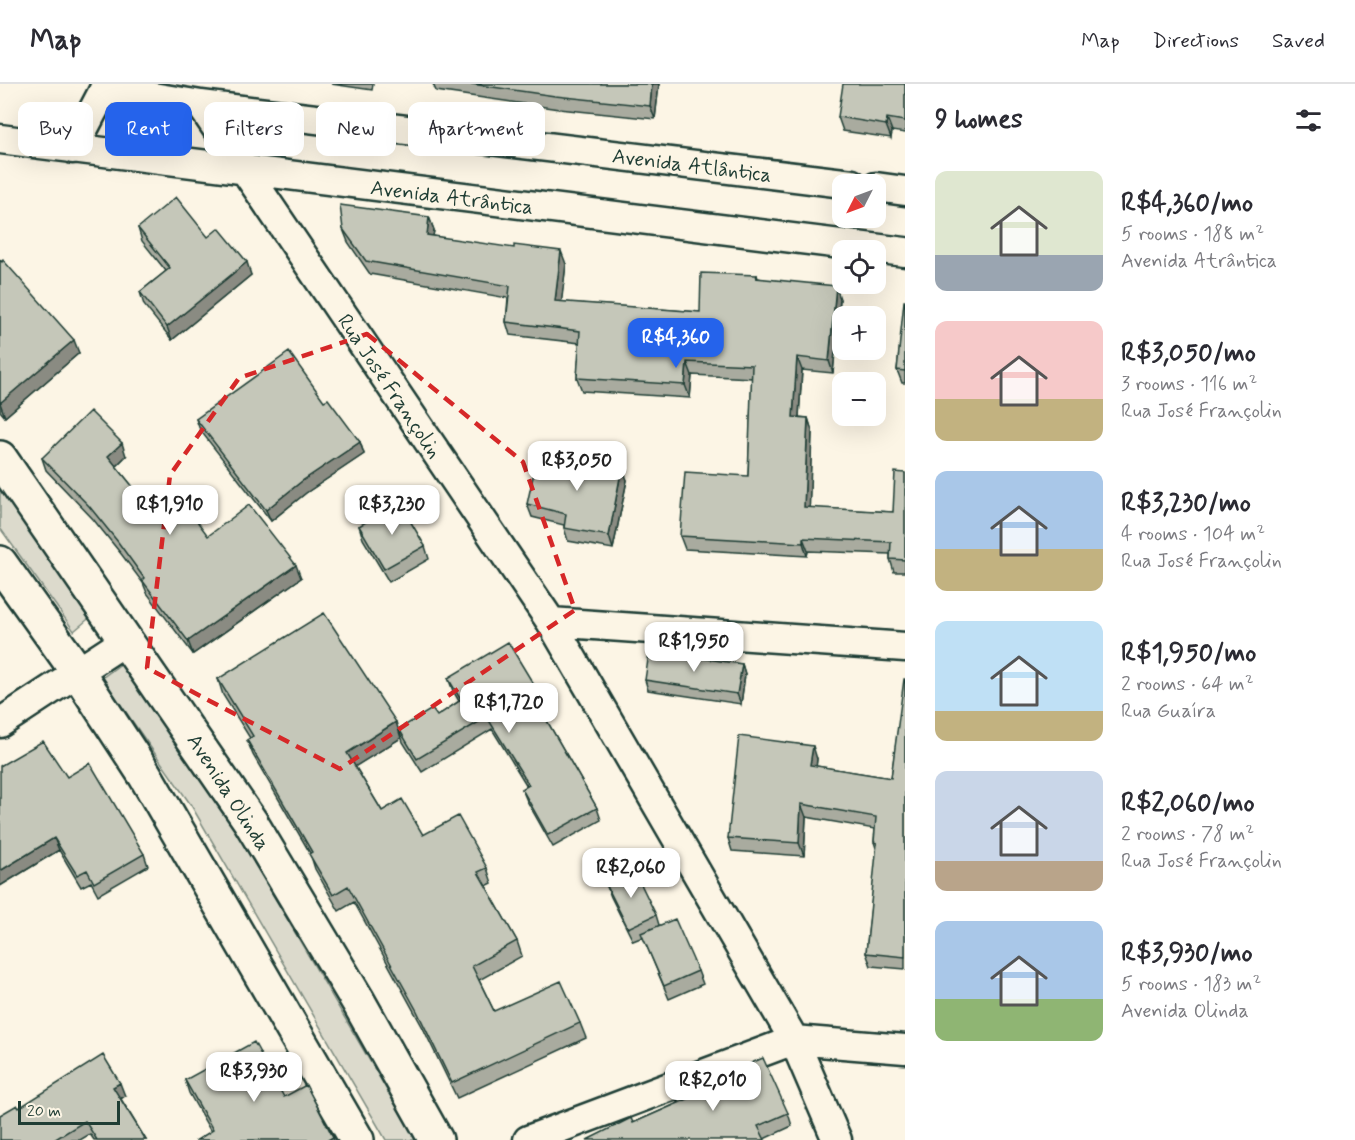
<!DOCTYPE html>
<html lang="en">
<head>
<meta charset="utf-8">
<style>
  body { margin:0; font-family:Mynerve,sans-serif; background:#f2f2f3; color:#2b2b33; height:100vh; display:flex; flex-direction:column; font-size:22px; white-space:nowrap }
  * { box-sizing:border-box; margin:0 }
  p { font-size:20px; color:#7c7c81 }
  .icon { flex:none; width:33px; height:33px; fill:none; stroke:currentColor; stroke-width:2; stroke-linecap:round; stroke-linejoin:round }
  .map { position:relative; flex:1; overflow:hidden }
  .sheet { display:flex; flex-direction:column; background:#fff; width:450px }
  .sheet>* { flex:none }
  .top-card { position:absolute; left:18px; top:18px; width:570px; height:54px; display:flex; gap:12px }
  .needle { width:39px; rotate:228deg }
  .buttons { position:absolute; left:832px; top:90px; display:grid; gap:12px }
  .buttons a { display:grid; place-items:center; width:54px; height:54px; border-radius:12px; background:#fff; box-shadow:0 6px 24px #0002; font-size:30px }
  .scale { position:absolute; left:18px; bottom:15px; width:102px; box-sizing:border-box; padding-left:6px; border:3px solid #1f3d34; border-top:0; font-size:16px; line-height:21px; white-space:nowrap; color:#1f3d34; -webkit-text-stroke:4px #fcf5e5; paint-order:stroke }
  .price { position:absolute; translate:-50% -51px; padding:0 14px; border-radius:12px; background:#fff; color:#222; font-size:20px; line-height:39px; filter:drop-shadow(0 2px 3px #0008) }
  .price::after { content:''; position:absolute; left:50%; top:36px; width:18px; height:14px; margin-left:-9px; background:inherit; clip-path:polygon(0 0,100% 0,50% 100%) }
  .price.active { background:#2563eb; color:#fff }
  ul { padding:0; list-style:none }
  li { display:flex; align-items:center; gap:18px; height:150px; padding:0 30px }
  li span { display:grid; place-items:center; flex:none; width:168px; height:120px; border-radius:12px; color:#555 }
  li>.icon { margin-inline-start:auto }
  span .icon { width:72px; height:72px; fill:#fffc; stroke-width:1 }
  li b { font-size:26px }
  h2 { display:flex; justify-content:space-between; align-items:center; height:72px; padding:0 30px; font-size:26px }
  .tag { padding:0 21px; border-radius:12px; background:#fff; box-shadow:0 6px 24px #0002; font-size:21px; line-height:54px }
  .tag.active { background:#2563eb; color:#fff }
  header { display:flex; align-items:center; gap:36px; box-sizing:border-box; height:84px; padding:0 30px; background:#fff; border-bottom:2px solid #e1e1e2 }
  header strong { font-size:28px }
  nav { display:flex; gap:33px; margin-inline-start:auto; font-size:21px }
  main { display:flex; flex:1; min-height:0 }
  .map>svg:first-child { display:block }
  .green { fill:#dcdacc; stroke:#7e8c80; stroke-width:1.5 }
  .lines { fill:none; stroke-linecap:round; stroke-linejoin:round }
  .minor-casing { stroke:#1f3d34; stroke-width:33 }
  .tertiary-casing { stroke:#1f3d34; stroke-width:38 }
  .minor { stroke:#fcf5e5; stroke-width:28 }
  .tertiary { stroke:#fcf5e5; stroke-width:33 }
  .wall { fill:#a9ab9f; stroke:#1f3d34; stroke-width:1.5 }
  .shaded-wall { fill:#8a8b82; stroke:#1f3d34; stroke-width:1.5 }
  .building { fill:#c5c7b9; stroke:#1f3d34; stroke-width:1.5 }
  .marked { fill:none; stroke:#d62828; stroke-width:4.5; stroke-dasharray:12 8; stroke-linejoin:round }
  .labels { text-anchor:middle; stroke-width:6; stroke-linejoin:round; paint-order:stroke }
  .street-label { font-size:21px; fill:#1f3d34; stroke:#fcf5e5 }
</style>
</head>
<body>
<header>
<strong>Map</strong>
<nav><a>Map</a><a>Directions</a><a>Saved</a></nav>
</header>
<main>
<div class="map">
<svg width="905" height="1056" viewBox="0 0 905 1056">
  <rect width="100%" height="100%" fill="#fcf5e5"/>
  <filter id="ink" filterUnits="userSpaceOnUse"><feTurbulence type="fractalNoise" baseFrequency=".0167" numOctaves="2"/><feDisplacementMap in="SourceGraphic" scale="12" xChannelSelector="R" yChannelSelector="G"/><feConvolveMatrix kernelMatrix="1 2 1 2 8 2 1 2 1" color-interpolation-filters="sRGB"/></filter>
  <g filter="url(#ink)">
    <path class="green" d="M0,403L93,531L74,547L0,444Z
      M122,579L213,708L416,1056H386L191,721L102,594Z"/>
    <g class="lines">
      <defs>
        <path id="minor" d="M104,5L201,21L852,100
          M201,21L551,538L794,956L837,1056
          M0,55L905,168
          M73,65L107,0
          M876,103L905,107
          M551,538L905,563
          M0,639L125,557
          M528,1056L794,956L905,965"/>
        <path id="tertiary" d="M0,374L250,737L358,917L436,1056
          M0,479L77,587L145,691L357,1056"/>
      </defs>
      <use href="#minor" class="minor-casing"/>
      <use href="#tertiary" class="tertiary-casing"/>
      <use href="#minor" class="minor"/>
      <use href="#tertiary" class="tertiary"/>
    </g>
    <path class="wall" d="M331,0H373L372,6Z
      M433,0H659L655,35L559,25L436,7Z
      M905,0V49L892,47L891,54L843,47L838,33Z
      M429,133L434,146L433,152L566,180L561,218L700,228L757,191L758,194L840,215L833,289L802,286L799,333L808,334L812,347L809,424L893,428L905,389V488H894L890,475V470L808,467L807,472L685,465L680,452L748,392L752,294L692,291L690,314L582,307L577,294L580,259L510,251L506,238L508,214L370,190L348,158L343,145Z
      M138,144L208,153L251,191L172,256L144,221L140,208L166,187L142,157Z
      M0,176L79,269L5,333L0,327Z
      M905,217V299H902L897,286Z
      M324,317L360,358L364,370L306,409L271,437L200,346L196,335Z
      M126,372L116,382L159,435L208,452L301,494L193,570L147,509L143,499L122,471L93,435L46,386L42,374Z
      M576,379L627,396L613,465L568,457L564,444V441L532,433L527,420Z
      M359,442L425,462L429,475L389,498L363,455Z
      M699,577L742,580L745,590L741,620L648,606L645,596Z
      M448,594L537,606L542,618L538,621L597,724L601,736L553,763L527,717L522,705L527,702L492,645L422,688L403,658L399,645L437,632L459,617L453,607Z
      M218,595L401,654L355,682L382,727L423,751L487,784L492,799L486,802L517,857L522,872L479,896L494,927L580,939L586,954L457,1014L422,942L354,818L339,827L315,785L310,769L253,671L247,656L250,654L223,611Z
      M905,595V885L871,882L866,869L877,767L874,758L875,745L806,733L804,772L732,767L728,754L817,675L816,682L891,694Z
      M67,693L144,770L148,782L98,811L91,798L81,803L59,766L0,802Z
      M606,800L656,831L659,841L698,887L703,900L669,915L643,853L633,857L611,813Z
      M721,992L788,1029L792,1042L764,1055L633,1039L723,999Z
      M185,996L284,1013L333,1053L334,1056H197L211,1048L189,1009Z
      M125,1012L121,1015L146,1056H94L90,1050L80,1056H0L19,1024Z"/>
    <path class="shaded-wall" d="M652,0H659L655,35L650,22Z
      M887,34L892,47L891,54L886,41Z
      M429,133L434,146L431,164L427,151Z
      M561,167L566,180L560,230L555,217Z
      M247,178L251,191L172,256L167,243Z
      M836,202L840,215L833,289L829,277Z
      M74,256L79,269L5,333L0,319Z
      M797,273L802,286L798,346L793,333Z
      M687,278L692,291L690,314L685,301Z
      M808,334L812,347L809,436L804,423Z
      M360,358L364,370L306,409L271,437L266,426L302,397Z
      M122,359L126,372L113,385L108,372Z
      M622,383L627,396L613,465L609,452Z
      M803,454L808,467L807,472L803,459Z
      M296,481L301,494L193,570L188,557Z
      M742,580L745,590L741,620L737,610Z
      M396,638L401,654L353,684L347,669Z
      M813,662L817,675L815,694L810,681Z
      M801,720L806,733L804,772L799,759Z
      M54,754L59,766L0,802V787Z
      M120,999L125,1012L118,1016L113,1003Z"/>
    <path class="building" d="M471,0H652L650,22L555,12Z
      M843,0H905V37L887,34L886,41L838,33Z
      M176,113L208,153L219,144L247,178L167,243L140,208L170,184L138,144Z
      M340,121L429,133L427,151L514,164V161L561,167L555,217L700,228L701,189L757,191L756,194L836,202L829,277L797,273L793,333L808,334L804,423L893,428L895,388L905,389V476L890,475L891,458L803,454V459L680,452L685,388L748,392L752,281L687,278L685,301L577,294L580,247L506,238L510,202L366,177L343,145Z
      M0,176L2,178L3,176L74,256L0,319Z
      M904,217H905V287L897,286Z
      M289,268L324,317L328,315L360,358L302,397L266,426L196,335Z
      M90,327L122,359L108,372L159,435L183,418L208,452L249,421L296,481L188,557L142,496L144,494L118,458L89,422L42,374Z
      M538,370L576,379L577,374L622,383L609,452L564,444L566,430L527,420Z
      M399,418L425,462L384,485L359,442Z
      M324,529L396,638L347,669L382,727L402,715L423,751L458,732L487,784L478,788L517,857L472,882L494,927L561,897L580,939L452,999L417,927L348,802L333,811L309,770L312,768L247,656L253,652L218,595Z
      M508,558L537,606L531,609L597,724L548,751L522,705L529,701L487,633L417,675L399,645L432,625L437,632L461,616L448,594Z
      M649,569L699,577L700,574L742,580L737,610L645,596Z
      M904,595H905V873L866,869L877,759L874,758L876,733L801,720L799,759L728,754L739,652L813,662L810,681L891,694Z
      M43,657L67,693L90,679L144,770L94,799L87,786L77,791L54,754L0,787V682Z
      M634,786L656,831L628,844L606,800Z
      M675,835L698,887L664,902L641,849Z
      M254,958L284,1013L306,1001L333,1053L328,1056H197L213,1046L185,996Z
      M103,971L120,999L113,1003L146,1056H97L85,1037L54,1056H0V1031L17,1021L19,1024Z
      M763,974L788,1029L758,1042L765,1056H587L631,1034L633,1039L724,999L721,992Z"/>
  </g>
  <path class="marked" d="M367,250L523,378L575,526L340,685L147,584L170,391L239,294Z"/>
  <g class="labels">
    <g class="street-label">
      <text transform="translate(692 81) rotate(7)" y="7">Avenida Atlântica</text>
      <text transform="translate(452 113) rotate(7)" y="7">Avenida Atrântica</text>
      <text transform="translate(390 302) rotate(56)" y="7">Rua José Françolin</text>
      <text transform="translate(229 708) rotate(57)" y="7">Avenida Olinda</text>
    </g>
  </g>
</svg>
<div class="buttons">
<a><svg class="needle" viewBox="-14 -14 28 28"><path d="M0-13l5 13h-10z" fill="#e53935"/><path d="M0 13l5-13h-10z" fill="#7c7c81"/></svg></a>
<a><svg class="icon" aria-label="locate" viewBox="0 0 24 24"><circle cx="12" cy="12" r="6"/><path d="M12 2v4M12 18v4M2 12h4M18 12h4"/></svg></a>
<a>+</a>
<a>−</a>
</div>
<div class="scale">20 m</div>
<b class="price active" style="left:676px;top:285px">R$4,360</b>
<b class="price" style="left:577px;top:408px">R$3,050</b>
<b class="price" style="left:170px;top:452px">R$1,910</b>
<b class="price" style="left:392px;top:452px">R$3,230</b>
<b class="price" style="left:694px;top:589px">R$1,950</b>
<b class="price" style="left:509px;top:650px">R$1,720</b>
<b class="price" style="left:631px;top:815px">R$2,060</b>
<b class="price" style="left:254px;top:1019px">R$3,930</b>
<b class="price" style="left:713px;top:1028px">R$2,010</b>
<div class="top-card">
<a class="tag">Buy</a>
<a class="tag active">Rent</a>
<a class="tag">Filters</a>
<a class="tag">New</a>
<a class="tag">Apartment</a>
</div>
</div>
<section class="sheet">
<h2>9 homes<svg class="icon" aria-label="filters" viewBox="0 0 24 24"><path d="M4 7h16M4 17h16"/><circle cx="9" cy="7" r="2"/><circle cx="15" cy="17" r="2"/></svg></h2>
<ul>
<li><span style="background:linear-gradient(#dfe7d0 70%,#9aa5b1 0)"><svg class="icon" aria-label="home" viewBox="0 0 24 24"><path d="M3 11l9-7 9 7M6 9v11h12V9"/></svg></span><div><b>R$4,360/mo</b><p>5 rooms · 188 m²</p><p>Avenida Atrântica</p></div></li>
<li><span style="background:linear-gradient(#f6c9c9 65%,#c2b280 0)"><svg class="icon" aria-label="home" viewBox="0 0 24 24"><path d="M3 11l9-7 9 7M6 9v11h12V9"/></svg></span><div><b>R$3,050/mo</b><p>3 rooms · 116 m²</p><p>Rua José Françolin</p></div></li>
<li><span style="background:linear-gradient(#a9c7e8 65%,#c2b280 0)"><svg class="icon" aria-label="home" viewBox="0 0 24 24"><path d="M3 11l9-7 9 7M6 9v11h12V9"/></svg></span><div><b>R$3,230/mo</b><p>4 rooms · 104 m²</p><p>Rua José Françolin</p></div></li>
<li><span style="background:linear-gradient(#bfe0f5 75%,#c2b280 0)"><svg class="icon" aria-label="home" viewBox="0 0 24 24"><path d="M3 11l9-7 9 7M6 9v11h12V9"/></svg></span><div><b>R$1,950/mo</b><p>2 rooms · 64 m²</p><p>Rua Guaíra</p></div></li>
<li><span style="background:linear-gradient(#c9d6e8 75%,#b9a48a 0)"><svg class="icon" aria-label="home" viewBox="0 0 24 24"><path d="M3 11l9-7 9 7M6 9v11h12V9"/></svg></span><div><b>R$2,060/mo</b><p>2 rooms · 78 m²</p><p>Rua José Françolin</p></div></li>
<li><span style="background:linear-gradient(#a9c7e8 65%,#8fb573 0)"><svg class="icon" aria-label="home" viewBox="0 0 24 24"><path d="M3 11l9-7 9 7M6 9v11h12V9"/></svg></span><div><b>R$3,930/mo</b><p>5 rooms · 183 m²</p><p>Avenida Olinda</p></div></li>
</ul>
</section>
</main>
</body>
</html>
